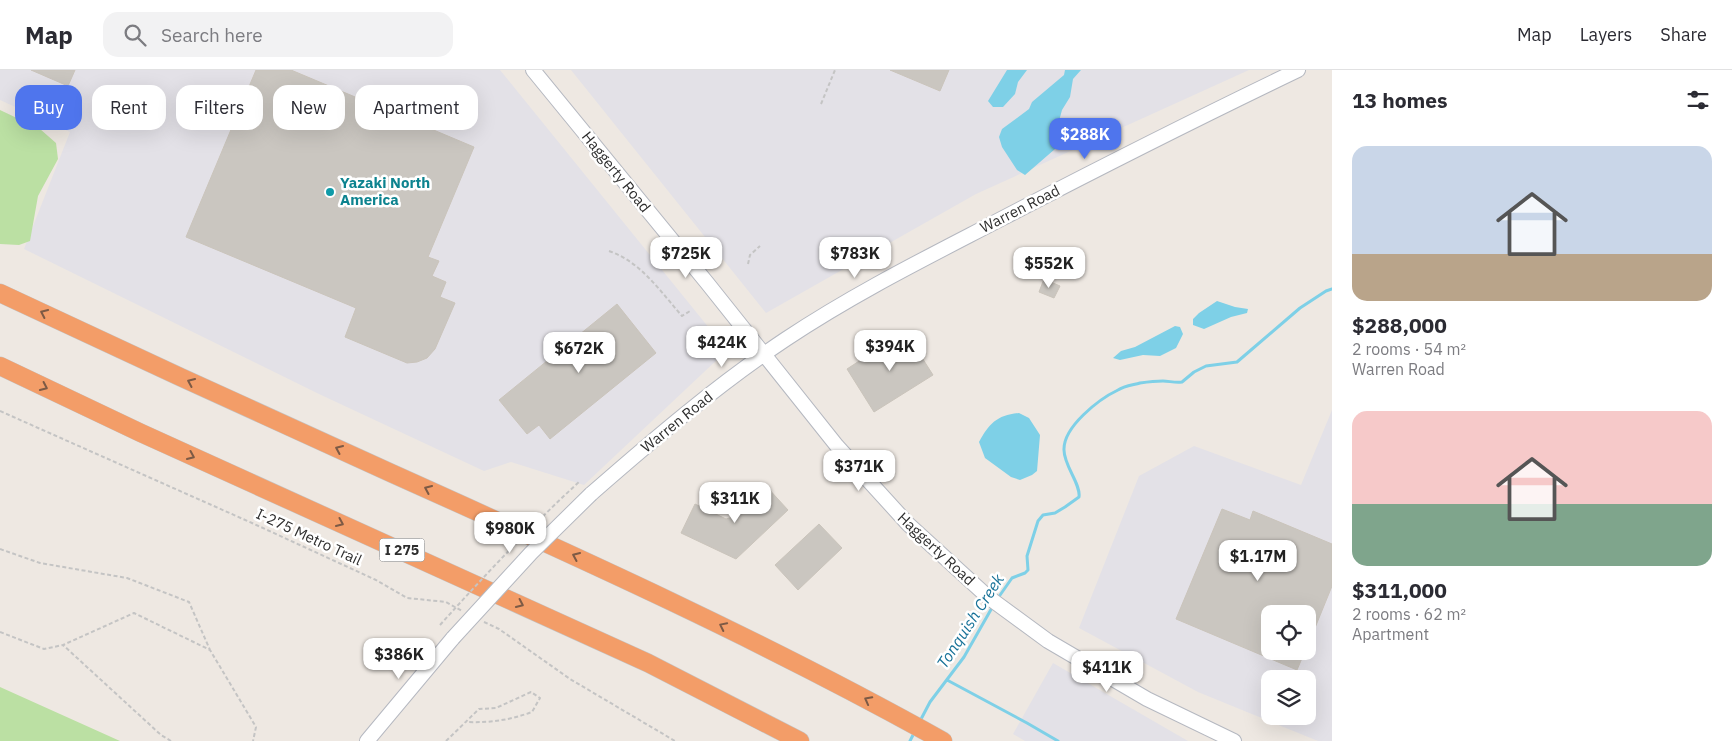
<!DOCTYPE html>
<html lang="en">
<head>
<meta charset="utf-8">
<style>
  body { margin:0; font-family:"IBM Plex Sans",sans-serif; background:#f2f2f3; color:#2b2b33; height:100vh; display:flex; flex-direction:column; font-size:19px; white-space:nowrap }
  * { box-sizing:border-box; margin:0 }
  p { font-size:16px; color:#7c7c81 }
  .icon { flex:none; width:28px; height:28px; fill:none; stroke:currentColor; stroke-width:2; stroke-linecap:round; stroke-linejoin:round }
  .map { position:relative; flex:1; overflow:hidden }
  .details { display:flex; flex-direction:column; background:#fff; width:400px }
  .details>* { flex:none }
  .top-card { position:absolute; left:15px; top:15px; width:475px; height:45px; display:flex; gap:10px }
  .fabs { position:absolute; left:1261px; top:535px; display:grid; gap:10px }
  .fabs a { display:grid; place-items:center; width:55px; height:55px; border-radius:10px; background:#fff; box-shadow:0 5px 20px #0002; font-size:25px }
  .price { position:absolute; translate:-50% -42px; padding:0 11px; border-radius:10px; background:#fff; color:#222; font-size:16px; line-height:32px; filter:drop-shadow(0 1px 2px #0008) }
  .price::after { content:''; position:absolute; left:50%; top:30px; width:15px; height:11px; margin-left:-8px; background:inherit; clip-path:polygon(0 0,100% 0,50% 100%) }
  .price.on { background:#4f75ed; color:#fff }
  ul { padding:0; list-style:none }
  li { display:grid; align-content:center; gap:10px; height:265px; padding:0 20px }
  li span { display:grid; place-items:center; height:155px; border-radius:15px; color:#555 }
  li>.icon { margin-inline-start:auto }
  span .icon { width:90px; height:90px; fill:#fffc; stroke-width:1 }
  li b { font-size:21px }
  h2 { display:flex; justify-content:space-between; align-items:center; height:60px; padding:0 20px; font-size:21px }
  .tag { padding:0 18px; border-radius:15px; background:#fff; box-shadow:0 5px 20px #0002; font-size:18px; line-height:45px }
  .tag.on { background:#4f75ed; color:#fff }
  header { display:flex; align-items:center; gap:30px; box-sizing:border-box; height:70px; padding:0 25px; background:#fff; border-bottom:1px solid #e1e1e2 }
  header strong { font-size:24px }
  nav { display:flex; gap:28px; margin-inline-start:auto; font-size:18px }
  .search { width:350px; height:45px; background:#f2f2f3; display:flex; align-items:center; gap:12px; box-sizing:border-box; padding:0 18px; border-radius:15px; color:#7c7c81; font-size:19px }
  main { display:flex; flex:1; min-height:0 }
  .map>svg:first-child { display:block }
  .industrial { fill:#e3e1e7; fill-rule:evenodd }
  .green { fill:#bbe0a3 }
  .water { fill:#7ed0e7 }
  .lines { fill:none; stroke-linecap:round; stroke-linejoin:round }
  .stream { stroke:#7ed0e7; stroke-width:3 }
  .building { fill:#cac6c0; stroke:#cac4bb }
  .secondary-casing { stroke:#b5b8c0; stroke-width:16 }
  .highway-casing { stroke:#c4c4c4; stroke-width:19 }
  .path { stroke:#c4c4c4; stroke-width:2; stroke-dasharray:4 2.5; stroke-linecap:butt }
  .secondary { stroke:#fff; stroke-width:14 }
  .highway { stroke:#f39d68; stroke-width:18 }
  .secondary-bridge-casing { stroke:#b5b8c0; stroke-width:16; stroke-linecap:butt }
  .path-bridge { stroke:#c4c4c4; stroke-width:2; stroke-dasharray:4 2.5; stroke-linecap:butt }
  .secondary-bridge { stroke:#fff; stroke-width:14 }
  .oneway { stroke:#7d5a45 }
  .culture-dot { fill:#0f9aa8; stroke:#fff; stroke-width:2 }
  .labels { text-anchor:middle; stroke-width:5; stroke-linejoin:round; paint-order:stroke }
  .shield { fill:#fff; stroke:#6d6d6d; stroke-width:1 }
  .shield-label { font-size:14px; font-weight:bold; fill:#2e2e2e }
  .street-label { font-size:15px; fill:#2e2e2e; stroke:#fff }
  .culture-label { font-size:15px; font-weight:bold; fill:#0d838f; stroke:#fff; text-anchor:start }
  .water-label { font-size:16px; font-style:italic; fill:#187298; stroke:#fff }
</style>
</head>
<body>
<header>
<strong>Map</strong>
<div class="search"><svg class="icon" aria-label="search" viewBox="0 0 24 24"><circle cx="10" cy="10" r="6"/><path d="M15 15l6 6"/></svg>Search here</div>
<nav><a>Map</a><a>Layers</a><a>Share</a></nav>
</header>
<main>
<div class="map">
<svg width="1332" height="671" viewBox="0 0 1332 671">
  <rect width="100%" height="100%" fill="#eee8e2"/>
  <path class="industrial" d="M0,0H500L718,269L720,287L584,415L511,392L484,401L319,324L24,179L70,62L0,30Z
    M571,0H1249L976,124L766,243Z
    M1332,340V671H1318L1198,622L1079,558L1139,406L1194,376L1301,415ZM1270,544H1308V581H1270ZM1270,609H1308V646H1270Z
    M1053,593L1188,671H1025L1013,664Z"/>
  <path class="green" d="M0,40L40,59L56,73L58,89L38,126L30,171L19,175L0,174Z
    M0,617L120,671H0Z"/>
  <path class="water" d="M1007,0H1027L1018,12L1015,24L1003,37H993L988,31Z
    M1065,0H1081L1073,9L1070,27L1062,40L1059,51L1060,68L1055,79L1025,105L1017,100L1002,77L999,67L1002,59L1029,39L1032,32L1064,5Z
    M1217,231L1235,237L1248,239L1247,243L1231,247L1204,259L1193,255V249L1199,243Z
    M1175,256L1180,257L1183,264L1176,278L1160,286L1143,285L1120,290L1113,288L1121,281L1135,277Z
    M1019,343L1029,348L1040,365L1037,401L1032,405L1020,410L1011,407L985,388L979,372C989,354 997,345 1019,343Z"/>
  <g class="lines">
    <path class="stream" d="M998,528L1012,508L1025,503L1028,500L1027,486L1038,451L1043,445L1055,443L1065,437L1079,427C1081,414 1064,396 1064,380C1063,357 1099,329 1118,320C1124,316 1133,315 1140,313C1147,312 1155,311 1163,311C1169,311 1175,313 1182,312L1194,302L1206,296L1237,292L1300,238L1326,221L1332,219
      M947,610L1027,653L1058,671
      M919,653L930,632L964,587L993,536
      M910,671L914,663"/>
  </g>
  <path class="building" d="M31,0H75L68,16Z
    M256,0H291L474,77L428,187L439,191L432,206L446,212L440,227L455,233L435,279L427,288L417,292L407,293L345,267L356,238L186,167Z
    M890,0H949L940,21Z
    M1044,209L1060,216L1054,228L1039,222Z
    M617,234L656,283L550,369L539,355L527,364L499,330Z
    M905,261L933,305L874,342L847,299Z
    M766,416L788,440L736,489L681,463L695,434L726,449L733,447Z
    M1222,439L1250,450L1253,441L1332,474V516L1308,575V544H1270V581H1305L1297,600L1176,549Z
    M819,454L842,478L798,520L775,495Z"/>
  <g class="lines">
    <defs>
      <path id="secondary" d="M533,0L708,214L837,376L908,454L988,527L1048,571L1147,629L1234,671
        M591,424C654,369 717,315 786,269C855,223 928,187 1001,149C1099,98 1198,48 1298,0
        M367,671L453,568"/>
      <path id="highway" d="M0,223C130,284 260,344 391,403C578,487 764,571 943,671
        M0,296L141,363L648,593L800,671"/>
    </defs>
    <use href="#secondary" class="secondary-casing"/>
    <use href="#highway" class="highway-casing"/>
    <path class="path" d="M821,34L835,0
      M609,181C641,192 660,221 682,246L690,241
      M748,194L750,185L760,176
      M0,341L252,453L376,510L407,528L446,532L462,541
      M0,479L40,493L127,508L189,532L210,580
      M484,552L499,559L570,609L675,671
      M0,562L44,579L63,575
      M171,671L161,665L63,575L134,543L210,580L256,657L253,671
      M446,671L479,639L496,638L531,622L540,628L532,642C510,650 490,653 466,652"/>
    <use href="#secondary" class="secondary"/>
    <use href="#highway" class="highway"/>
    <defs>
      <path id="secondary-bridge" d="M453,568L531,483L591,424"/>
    </defs>
    <use href="#secondary-bridge" class="secondary-bridge-casing"/>
    <path class="path-bridge" d="M440,555C485,505 531,456 580,411"/>
    <use href="#secondary-bridge" class="secondary-bridge"/>
  </g>
  <defs><path id="oneway-chevron" d="M-2-3.5L2.5 0L-2 3.5" fill="none" stroke-width="1.6" stroke-linecap="round" stroke-linejoin="round" transform="scale(1.25)"/></defs>
  <g class="oneway">
    <use href="#oneway-chevron" transform="translate(44 243) rotate(-155)"/>
    <use href="#oneway-chevron" transform="translate(191 312) rotate(-156)"/>
    <use href="#oneway-chevron" transform="translate(44 317) rotate(25)"/>
    <use href="#oneway-chevron" transform="translate(339 379) rotate(-156)"/>
    <use href="#oneway-chevron" transform="translate(191 386) rotate(24)"/>
    <use href="#oneway-chevron" transform="translate(428 419) rotate(-156)"/>
    <use href="#oneway-chevron" transform="translate(340 453) rotate(24)"/>
    <use href="#oneway-chevron" transform="translate(576 486) rotate(-156)"/>
    <use href="#oneway-chevron" transform="translate(520 534) rotate(25)"/>
    <use href="#oneway-chevron" transform="translate(723 556) rotate(-154)"/>
    <use href="#oneway-chevron" transform="translate(868 630) rotate(-152)"/>
  </g>
  <circle class="culture-dot" cx="330" cy="122" r="5"/>
  <g class="labels">
    <rect class="shield" x="379.5" y="468.5" width="45" height="23" rx="4"/>
    <g class="shield-label">
      <text x="402" y="485">I 275</text>
    </g>
    <g class="street-label">
      <text transform="translate(616 102) rotate(51)" y="5">Haggerty Road</text>
      <text transform="translate(1020 139) rotate(-27)" y="5">Warren Road</text>
      <text transform="translate(677 352) rotate(-39)" y="5">Warren Road</text>
      <text transform="translate(309 467) rotate(25)" y="5">I-275 Metro Trail</text>
      <text transform="translate(936 479) rotate(43)" y="5">Haggerty Road</text>
    </g>
    <g class="culture-label">
      <text x="340" y="118">Yazaki North<tspan x="340" dy="17">America</tspan></text>
    </g>
    <g class="water-label">
      <text transform="translate(970 551) rotate(-57)" y="6">Tonquish Creek</text>
    </g>
  </g>
</svg>
<div class="fabs">
<a><svg class="icon" aria-label="locate" viewBox="0 0 24 24"><circle cx="12" cy="12" r="6"/><path d="M12 2v4M12 18v4M2 12h4M18 12h4"/></svg></a>
<a><svg class="icon" aria-label="layers" viewBox="0 0 24 24"><path d="M12 4l9 5-9 5-9-5zM3 14l9 5 9-5"/></svg></a>
</div>
<b class="price on" style="left:1085px;top:90px">$288K</b>
<b class="price" style="left:686px;top:209px">$725K</b>
<b class="price" style="left:855px;top:209px">$783K</b>
<b class="price" style="left:1049px;top:219px">$552K</b>
<b class="price" style="left:722px;top:298px">$424K</b>
<b class="price" style="left:890px;top:302px">$394K</b>
<b class="price" style="left:579px;top:304px">$672K</b>
<b class="price" style="left:859px;top:422px">$371K</b>
<b class="price" style="left:735px;top:454px">$311K</b>
<b class="price" style="left:510px;top:484px">$980K</b>
<b class="price" style="left:1258px;top:512px">$1.17M</b>
<b class="price" style="left:399px;top:610px">$386K</b>
<b class="price" style="left:1107px;top:623px">$411K</b>
<div class="top-card">
<a class="tag on">Buy</a>
<a class="tag">Rent</a>
<a class="tag">Filters</a>
<a class="tag">New</a>
<a class="tag">Apartment</a>
</div>
</div>
<section class="details">
<h2>13 homes<svg class="icon" aria-label="filters" viewBox="0 0 24 24"><path d="M4 7h16M4 17h16"/><circle cx="9" cy="7" r="2"/><circle cx="15" cy="17" r="2"/></svg></h2>
<ul>
<li><span style="background:linear-gradient(#c9d6e8 70%,#b9a48a 0)"><svg class="icon" aria-label="home" viewBox="0 0 24 24"><path d="M3 11l9-7 9 7M6 9v11h12V9"/></svg></span><div><b>$288,000</b><p>2 rooms · 54 m²</p><p>Warren Road</p></div></li>
<li><span style="background:linear-gradient(#f6c9c9 60%,#7fa58c 0)"><svg class="icon" aria-label="home" viewBox="0 0 24 24"><path d="M3 11l9-7 9 7M6 9v11h12V9"/></svg></span><div><b>$311,000</b><p>2 rooms · 62 m²</p><p>Apartment</p></div></li>
</ul>
</section>
</main>
</body>
</html>
